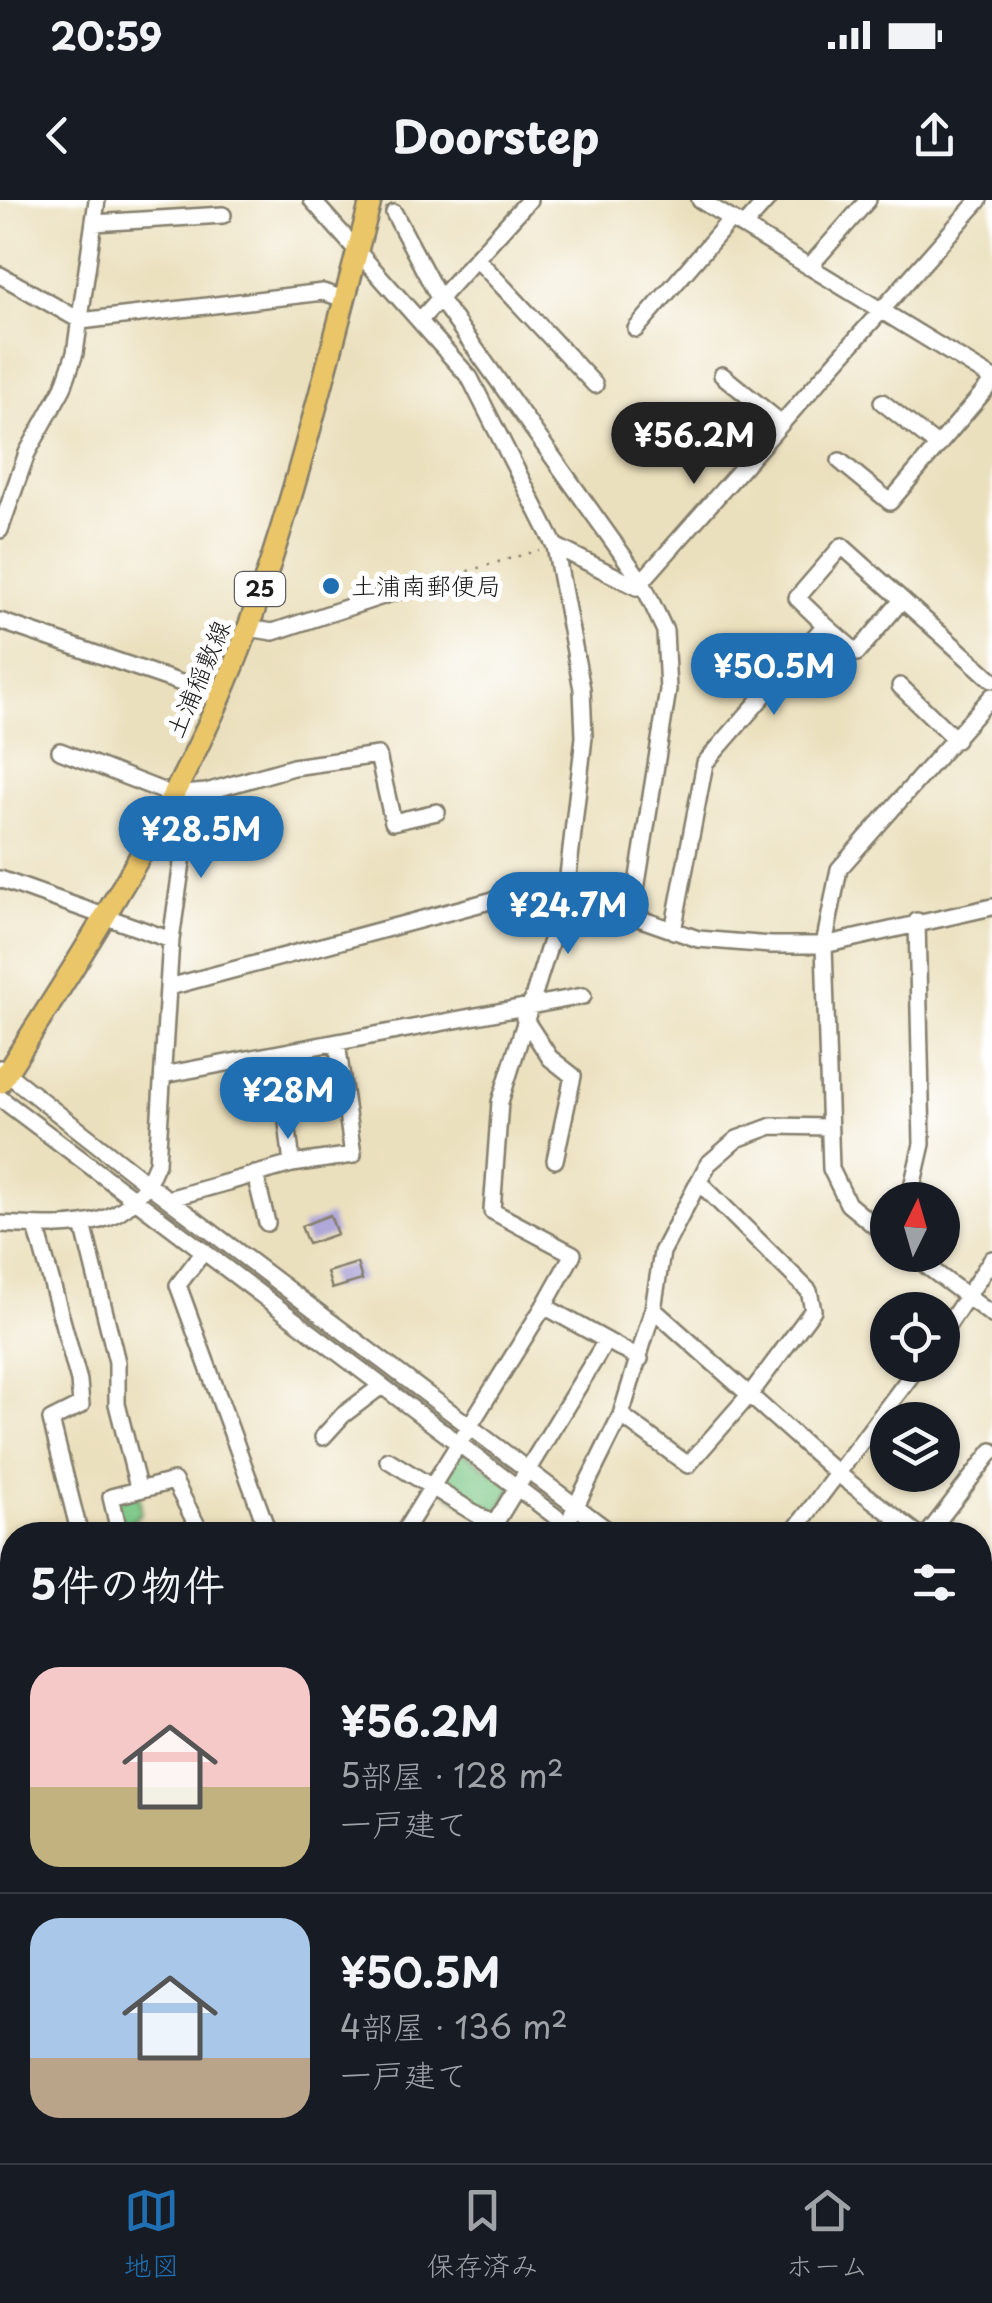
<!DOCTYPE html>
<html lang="ja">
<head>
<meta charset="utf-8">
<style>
  body { margin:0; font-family:"Playpen Sans","Klee One",sans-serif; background:#242831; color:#f1f3f6; height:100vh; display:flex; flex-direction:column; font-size:38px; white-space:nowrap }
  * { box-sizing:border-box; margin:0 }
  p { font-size:32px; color:#9ea1a6 }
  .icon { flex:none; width:55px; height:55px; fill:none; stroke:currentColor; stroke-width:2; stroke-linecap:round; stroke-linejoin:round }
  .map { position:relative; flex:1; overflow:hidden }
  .details { position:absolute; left:0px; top:1322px; width:992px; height:642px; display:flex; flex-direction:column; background:#171b24; border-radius:40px 40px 0 0; box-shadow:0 2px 8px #0004 }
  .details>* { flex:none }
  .needle { width:65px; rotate:5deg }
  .controls { position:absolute; left:870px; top:982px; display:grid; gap:20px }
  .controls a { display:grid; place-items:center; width:90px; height:90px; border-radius:50%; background:#171b24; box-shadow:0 2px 8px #0004; font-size:50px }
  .price { position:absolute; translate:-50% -85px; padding:0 22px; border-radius:35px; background:#1f6fb2; color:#fff; font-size:32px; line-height:65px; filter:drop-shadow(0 2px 5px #0008) }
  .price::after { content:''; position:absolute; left:50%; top:60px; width:30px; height:22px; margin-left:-15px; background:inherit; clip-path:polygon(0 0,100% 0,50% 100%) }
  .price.current { background:#222; color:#fff }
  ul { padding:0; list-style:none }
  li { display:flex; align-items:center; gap:30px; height:250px; padding:0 30px }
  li+li { border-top:2px solid #363941 }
  li span { display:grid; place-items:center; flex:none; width:280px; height:200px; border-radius:30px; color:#555 }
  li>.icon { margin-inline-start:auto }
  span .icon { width:120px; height:120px; fill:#fffc; stroke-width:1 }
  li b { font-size:42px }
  h2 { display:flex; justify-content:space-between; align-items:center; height:120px; padding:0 30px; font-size:42px }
  .status { display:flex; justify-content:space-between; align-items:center; height:70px; padding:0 50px; background:#171b24; direction:ltr }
  .status svg { height:28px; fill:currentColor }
  header { display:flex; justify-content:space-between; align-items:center; height:130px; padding:0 30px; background:#171b24; font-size:45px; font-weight:700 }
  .tabs { display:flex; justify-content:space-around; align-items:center; height:140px; border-top:2px solid #363941; background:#171b24; font-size:28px; color:#9ea1a6 }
  .tabs a { display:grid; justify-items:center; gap:5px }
  .tabs .current { color:#1f6fb2 }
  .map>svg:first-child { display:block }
  .green { fill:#7dc886; stroke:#4c7251; stroke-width:2.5 }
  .building { fill:#b0a8d9 }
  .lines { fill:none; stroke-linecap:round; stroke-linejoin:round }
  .minor-casing { stroke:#847e6c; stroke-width:20 }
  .major-casing { stroke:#847e6c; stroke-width:25 }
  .path { stroke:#847e6c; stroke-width:2.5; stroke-dasharray:2.5 8; stroke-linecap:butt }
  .minor { stroke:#fff; stroke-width:15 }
  .major { stroke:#ebc669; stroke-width:20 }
  .poi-dot { fill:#1f6fb2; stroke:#fff; stroke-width:4 }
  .labels { text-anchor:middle; stroke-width:10; stroke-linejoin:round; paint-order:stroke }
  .shield { fill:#fff; stroke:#606060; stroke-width:2.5 }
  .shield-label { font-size:22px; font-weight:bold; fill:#1c1c1c }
  .poi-label { font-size:25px; fill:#1c1c1c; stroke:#fff; text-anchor:start }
  .street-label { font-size:25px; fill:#1c1c1c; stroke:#fff }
</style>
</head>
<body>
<div class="status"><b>20:59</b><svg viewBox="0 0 49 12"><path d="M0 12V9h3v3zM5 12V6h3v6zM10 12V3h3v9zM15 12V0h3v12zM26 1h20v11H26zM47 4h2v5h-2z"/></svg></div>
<header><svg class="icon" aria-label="back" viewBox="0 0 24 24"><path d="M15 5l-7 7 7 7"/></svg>Doorstep<svg class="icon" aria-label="share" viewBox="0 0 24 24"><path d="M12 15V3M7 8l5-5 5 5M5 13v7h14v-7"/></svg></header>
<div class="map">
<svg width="992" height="1963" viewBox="0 0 992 1963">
  <rect width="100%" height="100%" fill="#fff"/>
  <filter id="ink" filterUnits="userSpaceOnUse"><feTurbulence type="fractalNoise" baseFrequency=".01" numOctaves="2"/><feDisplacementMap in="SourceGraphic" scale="20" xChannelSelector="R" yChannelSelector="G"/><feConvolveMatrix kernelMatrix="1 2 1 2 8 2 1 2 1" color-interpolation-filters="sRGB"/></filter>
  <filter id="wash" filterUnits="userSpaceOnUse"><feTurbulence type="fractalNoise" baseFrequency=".0048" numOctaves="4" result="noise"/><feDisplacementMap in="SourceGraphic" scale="40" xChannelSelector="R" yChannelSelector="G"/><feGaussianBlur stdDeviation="2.25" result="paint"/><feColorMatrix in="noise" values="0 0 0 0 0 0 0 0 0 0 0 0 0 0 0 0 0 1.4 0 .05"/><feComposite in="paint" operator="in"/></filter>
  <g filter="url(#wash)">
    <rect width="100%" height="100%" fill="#ebe0bd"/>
    <path class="green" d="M458,1248L513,1287L493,1321L435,1286Z
      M139,1292L141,1312L123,1332L115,1300Z
      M531,1952L645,1953L670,1963H529Z"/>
    <g id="blocks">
      <path class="building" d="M330,1015L337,1034L308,1044L301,1026Z
        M357,1063L362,1080L332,1089L327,1072Z"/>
    </g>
  </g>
  <g filter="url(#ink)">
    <use href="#blocks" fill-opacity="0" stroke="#847e6c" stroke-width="2.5"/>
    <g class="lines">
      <defs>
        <path id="minor" d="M312,0L470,178L555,346L582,489L584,537L566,693L500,902L492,1011L573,1054L544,1106
          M700,0L992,178
          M394,13L439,98L642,382L665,431L668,490L632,715
          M94,23L223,15
          M743,27L767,0
          M476,58L595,185
          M809,67L868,0
          M0,75L81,121L323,92L344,99
          M421,119L529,0
          M636,129L731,19
          M722,175L780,222
          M882,202L938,246
          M840,261L890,302L992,182
          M0,330L27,253L63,188L75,153L97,0
          M555,346L637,387L979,0
          M0,421L219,496
          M825,425L857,453L902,400
          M248,428L273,432L401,390
          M900,486L956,540
          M60,551L173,595L206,592L293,567L378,555L393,622L437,612
          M0,679L171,740
          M673,731L705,563L825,425L797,398L842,346L992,480
          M169,787L501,698L555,689L698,739L771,745H824L992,707
          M524,818L550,858L573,876L555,960
          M0,868L149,985L614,1335
          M163,875L583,796
          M0,898L580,1335
          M286,913L292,964
          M255,974L267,1023
          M168,999L292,964L353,955L337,843
          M909,1000L922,944L917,721
          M0,1024C67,1027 129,1036 157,963L171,740L187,627L186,610L173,595
          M83,1024L117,1162V1204L138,1287
          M36,1026L79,1181L81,1205L51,1220L80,1335
          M888,1037L848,1004L831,969L824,745L839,669L992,496
          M204,1051L178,1085L269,1335
          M912,1055L992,1115
          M653,1109L838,1274L919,1335
          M942,1134L992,1059
          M621,1215L688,1265L751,1193L813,1110L809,1091L700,983
          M323,1237L343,1215L380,1187
          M388,1260L494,1325L606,1141
          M572,1314L621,1215L653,1109L662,1052L708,964L737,939L772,926L829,927
          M120,1335L111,1297L174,1281L202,1335
          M402,1335L544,1106L640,1159
          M791,1335L919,1165
          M927,1335L992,1251
          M980,1446L992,1430
          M980,1466L992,1475
          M0,1495L12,1499
          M0,1545L12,1549
          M980,1616L992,1625
          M0,1633L12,1635
          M980,1638L992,1647
          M0,1783L12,1786
          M980,1790L992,1799
          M0,1828L12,1799
          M191,1952L196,1963
          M291,1952L292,1963
          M653,1952L685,1963
          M841,1952L857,1963
          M408,1963L410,1952
          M524,1963L527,1952
          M753,1963L757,1952
          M867,1963L872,1952
          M986,1963L992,1952"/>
        <path id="major" d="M0,883C92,739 188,592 247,431C298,291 332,143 371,0"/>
      </defs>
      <use href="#minor" class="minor-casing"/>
      <use href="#major" class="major-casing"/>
      <path class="path" d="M417,386L539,350"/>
      <use href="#minor" class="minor"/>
      <use href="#major" class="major"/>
    </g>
  </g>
  <circle class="poi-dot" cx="331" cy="386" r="10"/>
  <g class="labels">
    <rect class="shield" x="235" y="372" width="50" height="34" rx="8"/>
    <g class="shield-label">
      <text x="260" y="397">25</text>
    </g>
    <g class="poi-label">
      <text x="351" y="395">土浦南郵便局</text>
    </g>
    <g class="street-label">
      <text transform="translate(198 479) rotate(-67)" y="9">土浦稲敷線</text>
    </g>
  </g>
</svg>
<div class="controls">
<a><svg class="needle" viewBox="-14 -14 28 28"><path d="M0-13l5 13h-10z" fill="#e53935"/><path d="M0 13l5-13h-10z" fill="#9ea1a6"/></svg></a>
<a><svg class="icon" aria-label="locate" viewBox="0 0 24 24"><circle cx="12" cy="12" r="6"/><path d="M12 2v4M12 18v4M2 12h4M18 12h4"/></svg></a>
<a><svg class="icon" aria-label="layers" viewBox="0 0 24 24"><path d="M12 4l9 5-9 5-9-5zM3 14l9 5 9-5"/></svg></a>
</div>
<b class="price current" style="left:694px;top:287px">¥56.2M</b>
<b class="price" style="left:774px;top:518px">¥50.5M</b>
<b class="price" style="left:201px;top:681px">¥28.5M</b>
<b class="price" style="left:568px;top:757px">¥24.7M</b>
<b class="price" style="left:288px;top:942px">¥28M</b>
<section class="details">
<h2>5件の物件<svg class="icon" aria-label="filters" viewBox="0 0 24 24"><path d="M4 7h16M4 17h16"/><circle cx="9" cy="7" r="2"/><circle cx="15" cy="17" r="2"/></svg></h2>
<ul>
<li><span style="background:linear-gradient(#f6c9c9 60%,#c2b280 0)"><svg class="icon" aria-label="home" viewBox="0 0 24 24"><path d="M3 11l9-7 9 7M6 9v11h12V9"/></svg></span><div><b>¥56.2M</b><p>5部屋 · 128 m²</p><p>一戸建て</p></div></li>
<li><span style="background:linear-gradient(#a9c7e8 70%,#b9a48a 0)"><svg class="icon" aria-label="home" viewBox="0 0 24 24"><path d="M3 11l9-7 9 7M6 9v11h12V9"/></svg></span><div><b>¥50.5M</b><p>4部屋 · 136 m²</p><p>一戸建て</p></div></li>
</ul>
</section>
</div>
<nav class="tabs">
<a class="current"><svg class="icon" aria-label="map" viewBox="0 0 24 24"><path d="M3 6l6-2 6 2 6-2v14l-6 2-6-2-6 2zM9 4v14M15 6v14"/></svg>地図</a>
<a><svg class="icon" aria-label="saved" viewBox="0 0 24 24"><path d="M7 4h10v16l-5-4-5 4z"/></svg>保存済み</a>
<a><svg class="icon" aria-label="home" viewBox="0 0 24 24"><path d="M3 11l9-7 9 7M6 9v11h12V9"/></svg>ホーム</a>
</nav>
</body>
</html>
